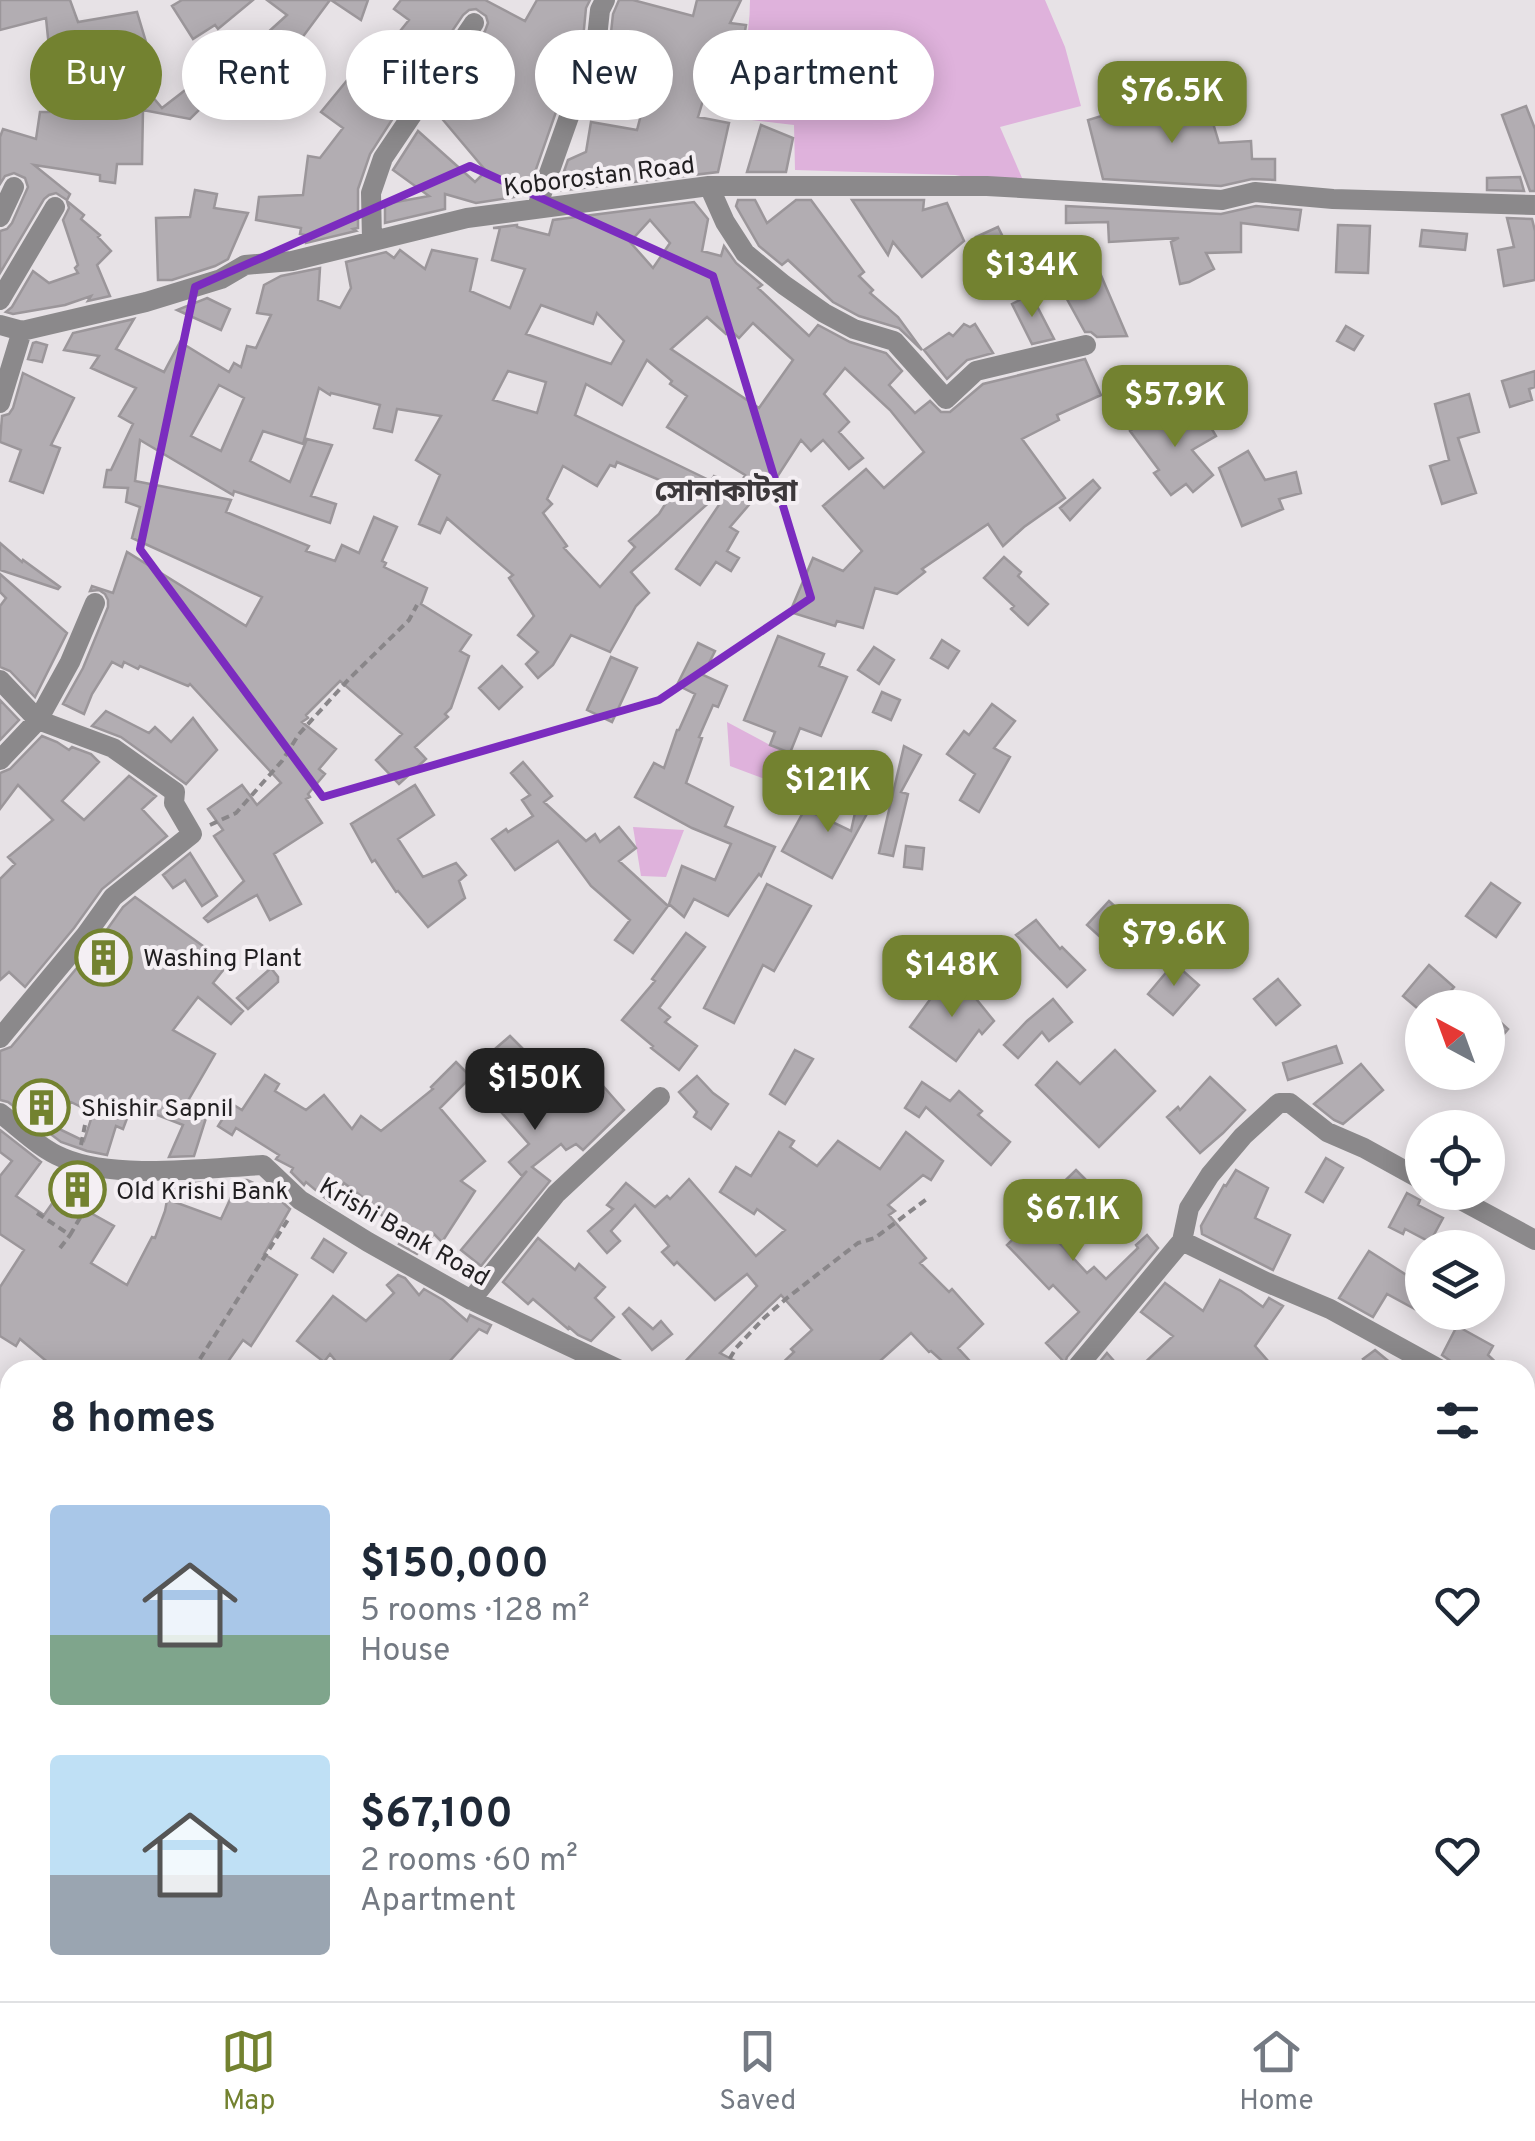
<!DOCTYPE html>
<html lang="en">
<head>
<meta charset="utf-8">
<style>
  body { margin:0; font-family:Overpass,"Noto Sans Bengali",sans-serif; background:#f6f6f7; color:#1f2937; height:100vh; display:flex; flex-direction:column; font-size:38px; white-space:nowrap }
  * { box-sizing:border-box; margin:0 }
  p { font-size:32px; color:#747a83 }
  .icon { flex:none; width:55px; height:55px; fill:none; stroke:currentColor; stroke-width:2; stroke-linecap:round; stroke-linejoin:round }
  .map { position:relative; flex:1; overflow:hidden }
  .details { position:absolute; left:0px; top:1360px; width:1535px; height:642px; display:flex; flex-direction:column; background:#fff; border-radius:30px 30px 0 0; box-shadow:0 5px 25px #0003 }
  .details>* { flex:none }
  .guide { position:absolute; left:30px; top:30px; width:1000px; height:90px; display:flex; gap:20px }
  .needle { width:65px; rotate:319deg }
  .fabs { position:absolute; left:1405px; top:990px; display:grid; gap:20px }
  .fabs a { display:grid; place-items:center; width:100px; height:100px; border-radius:50%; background:#fff; box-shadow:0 5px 25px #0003; font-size:50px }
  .price { position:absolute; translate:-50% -85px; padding:0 22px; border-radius:20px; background:#738230; color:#fff; font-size:32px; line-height:65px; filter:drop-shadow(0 2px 5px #0008) }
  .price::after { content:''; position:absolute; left:50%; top:60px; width:30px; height:22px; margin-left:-15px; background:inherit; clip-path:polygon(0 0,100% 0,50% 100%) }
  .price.on { background:#222; color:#fff }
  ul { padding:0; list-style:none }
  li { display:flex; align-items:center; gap:30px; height:250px; padding:0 50px }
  li span { display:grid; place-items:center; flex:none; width:280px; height:200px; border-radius:10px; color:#555 }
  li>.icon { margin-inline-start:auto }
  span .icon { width:120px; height:120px; fill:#fffc; stroke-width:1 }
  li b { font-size:42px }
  h2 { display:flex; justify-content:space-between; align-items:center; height:120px; padding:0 50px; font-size:42px }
  .pill { padding:0 35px; border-radius:45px; background:#fff; box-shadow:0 5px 25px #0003; font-size:35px; line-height:90px }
  .pill.on { background:#738230; color:#fff }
  .tab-bar { display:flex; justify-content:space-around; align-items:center; height:140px; border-top:2px solid #e0e1e3; background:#fff; font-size:28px; color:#747a83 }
  .tab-bar a { display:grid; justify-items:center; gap:5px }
  .tab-bar .on { color:#738230 }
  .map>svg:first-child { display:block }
  .green { fill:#dfb2dc }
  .water { fill:#ca94c7 }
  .building { fill:#b2adb2; stroke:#9b969a; stroke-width:2.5; fill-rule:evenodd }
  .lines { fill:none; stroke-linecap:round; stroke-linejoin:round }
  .path { stroke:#898689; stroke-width:4; stroke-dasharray:8 5; stroke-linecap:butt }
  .service { stroke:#8b898b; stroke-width:10 }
  .minor { stroke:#8b898b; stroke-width:20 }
  .marked { fill:none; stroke:#7b2cbf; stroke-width:8; stroke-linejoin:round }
  .labels { text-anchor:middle; stroke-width:8; stroke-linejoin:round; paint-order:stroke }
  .street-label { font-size:25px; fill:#211f21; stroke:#f4eff3 }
  .poi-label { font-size:25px; fill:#211f21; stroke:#f4eff3; text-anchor:start }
  .quarter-label { font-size:30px; font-weight:bold; fill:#3c383b; stroke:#f4eff3 }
</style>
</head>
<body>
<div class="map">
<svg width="1535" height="2001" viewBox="0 0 1535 2001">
  <rect width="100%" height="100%" fill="#e7e2e6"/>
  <path class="green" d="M750,0H1045L1065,47L1081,106L1000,127L1026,187L955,175L795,170L794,125L726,117C739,78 750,41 750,0Z
    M727,722L804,763L794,790L730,766Z
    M633,827L684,830L666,877L641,876Z
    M0,1394L10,1402V1457L0,1462Z"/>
  <path class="water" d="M0,1679H10V1992L166,1993L159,2001H0Z"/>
  <path class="building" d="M0,0H70L78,22L137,12L146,42L127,50L131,92L146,89L162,108L250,40L254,45L287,15L267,0H330L299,42L278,60L272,53L228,87L226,83L190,119L143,110L142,164H117L115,183L100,181V175L34,165L70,194L67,200L56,193L49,195L44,199L0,273V231L7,229L12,223L28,187L25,178L14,173L5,176L0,184V137L3,129L36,139L40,112H49L43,83L49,85L45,69L51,67L46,18L0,30Z
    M182,0H253L218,29L215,25L193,39L172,6Z
    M331,0H368L361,20Z
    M401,0H485L525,21L537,0H590L586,8L580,70L557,109L527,195L476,203L445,194V209L385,223V204L429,196L393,170L418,131L475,182L486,171L433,108L485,31L488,23L486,16L476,9L469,10L463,15L414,87L384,51L409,20L394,9Z
    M619,0H633L693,16L697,0H741L730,23L746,25L738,72L713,68L698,117L729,123L718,172L557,191L568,160L586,152L591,122L637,130L648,88L633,83L638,67L608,60L613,14Z
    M349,78L371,95L372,93L382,101L384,100L397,112L370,154L358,189V228L353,229L356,231L306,243V235L300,234L301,228L256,220L259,197L303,195L308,156L320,158L343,128L321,112Z
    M1204,93L1219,143L1251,141L1252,159H1275V180L1252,179L1221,186L1103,179L1088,120L1128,108L1127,102L1169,94L1172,103Z
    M1526,106L1535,129V191H1530L1502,115Z
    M761,125L793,138L786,172H747Z
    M1520,177L1524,191L1487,190V178Z
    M195,190L217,194L214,208L248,213L228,259L215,266L172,280H158L156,218L190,217Z
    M738,200H755L767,223L796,200H811L864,272L859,276L873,290L870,293L898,317L922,350L899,328L859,316L833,302L788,260L782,265L759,246L736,206Z
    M852,200H924L923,210L947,203L964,241L922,277L893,242L888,255Z
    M67,201L84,215L81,219L100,235L98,237L111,251L97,265L110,296L88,301L91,296L65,305L13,314L6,312L12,307L33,271L49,283L78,273L75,268L78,265L63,220L69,208Z
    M694,202L708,219L702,251L721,256L724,246L736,263L762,285L758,288L809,336L818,325L850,342L886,353L902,371L889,385L915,413L930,401L941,412H950L983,384L1085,359L1101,395L1057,415L1059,420L1022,439L1065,498L1024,527L1003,546L988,524L922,569L925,572L897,594L875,588L863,628L837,621L835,626L790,612L813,558L843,571L862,551L823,506L866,469L884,488L924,452L890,410L845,368L824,394L849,422L839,432L863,458L849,469L823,440L811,451L801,440L770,488L766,485L756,500L754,499L730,527L738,532L727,551L739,558L731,571L716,562L700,585L676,569L733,484L739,487L745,475L667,427L687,396L670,384L672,381L647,360L622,405L586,384L575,415L711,481L714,476L731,483L631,572L649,593L636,606L610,652L571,635L553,665L538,678L526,664L538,652L518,635L534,616L509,578L513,575L447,518L440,533L419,524L440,475L416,460L441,416L397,409L392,432L374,428L380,405L331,393L330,395L319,388L303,444L263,431L250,461L290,482L307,439L332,445L311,496L336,504L330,523L234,491L233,495L140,440L135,481L231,500L226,512L309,546L306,551L335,561L342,545L359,553L374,517L397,527L382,561L386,563L384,567L427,588L421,604L471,635L460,651L469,656L451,708L445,714L448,717L415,747L426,759L399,784L376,760L402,734L340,681L306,715L308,718L302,722L336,749L319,769L325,774L308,794L310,797L306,799L322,823L274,854L301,904L270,920L257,895L208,922L204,918L244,881L214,836L223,830L208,809L242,785L257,805L281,783L190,684L188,686L140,666L138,669L124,662L122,667L112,662L92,694L84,714L63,704L83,668L108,607V600L105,594L99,590L90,591L92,586L113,593L127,552L246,626L262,597L132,538L140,507L126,502L128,488L104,487L107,470H111L133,424L119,416L136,388L91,368L99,356L64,350L73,333L134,319L116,349L164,372L180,342L229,372L234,363L241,367L247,346L256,348L271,315L257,313L264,285L281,276L320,268L318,300L340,308L351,288L346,262L386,252L394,258L400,250L425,269L432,250L477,259L470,291L510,308L525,269L492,260L500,228H493L517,225V227L549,235L553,220ZM650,220L670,243L653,268L630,242ZM541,305L593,324L597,313L624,341L611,364L526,334ZM707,317L726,334L730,330L739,338L753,323L793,360L759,408L671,349ZM508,371L546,382L537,413L493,400ZM219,385L244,398L221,451L191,436ZM617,462L676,487L659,514L629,541L635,547L600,587L564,548L567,546L543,513L552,504L547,499L563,466L597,486L610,465L615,467Z
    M1066,206L1221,214L1256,206L1301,210L1298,230L1241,223V252L1206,253L1214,269L1189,282L1180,284L1171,242L1179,238L1109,242L1108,222L1066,223Z
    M1507,218L1532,219L1535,231V280L1504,286L1498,250L1514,247Z
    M1338,225L1370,226L1368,273L1336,272Z
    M998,227L1019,269L995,280L976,237Z
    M1422,230L1467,234L1465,250L1420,246Z
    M1100,273L1127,336L1097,337L1091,332H1085L1062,290Z
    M1031,294L1038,308L1054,339L1032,344L1012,304Z
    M207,298L230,309L221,330L177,310Z
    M964,324L970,327L975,324L993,353L967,360L947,379L924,350L949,333L953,336Z
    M1346,326L1363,336L1354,350L1337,341Z
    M36,342L47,345L42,362L28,359L33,343Z
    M1535,371V387L1529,389L1532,400L1510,407L1502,381Z
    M23,373L74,398L51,445L60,448L43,493L10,481L21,450L0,442L2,416L9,414L13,408Z
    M1469,394L1479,432L1458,438L1476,493L1442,504L1430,466L1449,460L1435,404Z
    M1161,407L1177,429L1203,414L1216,436L1192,450L1213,475L1193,492L1186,484L1171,495L1154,473L1159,470L1130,431Z
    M1248,451L1265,480L1296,472L1301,493L1279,499L1283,509L1242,526L1219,468Z
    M1093,480L1100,488L1070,520L1060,508Z
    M0,543L22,562L23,560L60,587L58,589L0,570Z
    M1004,557L1021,572L1018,576L1048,604L1028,625L1011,609L1014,606L984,578Z
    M0,574L67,633L35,697L10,671L0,667V606L6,598L0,592Z
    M778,636L824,654L819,666L847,677L821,736L800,728L790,753L770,745L775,732L744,720Z
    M942,640L959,651L948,668L931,658Z
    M698,643L715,651L703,675L727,686L718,707L713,705L699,737L702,738L686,783L733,807L725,826L775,847L761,876L759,874L728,916L694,899L684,917L669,904L682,866L715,880L731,844L692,828L635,797L654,763L664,768L677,730H679L695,694L677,685Z
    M874,647L894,660L879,684L858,670Z
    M611,657L637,668L612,722L587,710Z
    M502,666L522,687L499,709L479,688Z
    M882,692L900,700L891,720L873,712Z
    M0,700L19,720L0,740Z
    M992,704L1015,721L994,748L1010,757L979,812L960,800L975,774L947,754L964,731L969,735Z
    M106,711L149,733L155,727L171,742L193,718L217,750L186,784L121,737L92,726Z
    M42,736L57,742L69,750L72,747L91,754L99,762L62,801L84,820L129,776L156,796L142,809L167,836L102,889L74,928L25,987L9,972L0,980V879L15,864L8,857L53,820L18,785L0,809V773L10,769Z
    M904,746L921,755L901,792L908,794L893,856L879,853Z
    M523,762L552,796L544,802L586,841L595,834L600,842L619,827L636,848L619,861L668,906L633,953L615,940L630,920L591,886L558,841L515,870L492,839L506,829L508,832L533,816L522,800L530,795L511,773Z
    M862,781L882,786L832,878L782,851L805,809L851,831Z
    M415,785L434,815L398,839L423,877L456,863L466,875L459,881L465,898L428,927L398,891L396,892L375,860L372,862L351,824Z
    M906,846L924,848L922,869L904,867Z
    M190,853L217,896L202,906L185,880L173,888L163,875Z
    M1491,883L1520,903L1496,937L1466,916Z
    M767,884L811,906L774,971L763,965L734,1023L704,1008Z
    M135,897L228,964L213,983L243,1011L231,1024L198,997L173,1030L215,1054L185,1106L206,1118L194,1156L169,1157L183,1125L132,1105L123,1129L116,1126L107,1155L87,1151L61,1142L8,1102L0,1100V1051L11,1047L96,945L123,907ZM71,1102L93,1113L84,1141L53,1126Z
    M1109,901L1131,921L1109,945L1087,925Z
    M1036,920L1060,949L1062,947L1085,970L1067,987L1016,935Z
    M686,933L705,947L659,1008L670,1017L665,1022L697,1046L679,1070L651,1048L653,1046L622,1020L655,981L652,979Z
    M1174,963L1199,985L1173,1015L1148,994Z
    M1429,965L1454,987L1436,1008H1417L1403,996Z
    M271,968L278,977V982L248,1009L237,998Z
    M960,979L994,1021L982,1034L979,1030L956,1061L910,1027L937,990L947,997Z
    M1278,979L1300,1005L1276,1025L1254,999Z
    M1053,999L1072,1022L1049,1041L1042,1032L1018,1058L1004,1045L1027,1021Z
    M1488,1011L1508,1029L1488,1053Z
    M510,1036L580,1106L603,1086L624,1110L583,1150L576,1144L566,1150L561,1144L532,1167L550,1181L481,1266L461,1250L527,1171L522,1176L509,1162L529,1144L502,1113L512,1104L477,1069L490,1055L489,1054Z
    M1336,1046L1342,1063L1288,1080L1283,1063Z
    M795,1050L813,1059L785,1104L770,1094Z
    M1115,1050L1155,1091L1099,1147L1036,1085L1057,1062L1080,1084Z
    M456,1062L471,1077L440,1108L485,1161L461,1181L475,1191L442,1242L434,1234L417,1254L399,1244L406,1234L375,1210L377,1208L344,1183L330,1202L306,1182L304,1185L291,1172L293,1168L276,1159L279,1155L236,1128L232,1135L218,1126L232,1104L242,1110L265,1075L279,1084L275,1091L306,1110L324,1095L352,1129L361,1116L381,1131L433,1089L431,1087Z
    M1361,1064L1383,1090L1343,1124L1334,1120L1314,1104Z
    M697,1076L713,1093L728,1104L711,1129L694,1117L697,1112L679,1092Z
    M1210,1077L1245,1110L1223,1133L1200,1153L1167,1117L1178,1107L1180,1110Z
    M922,1082L950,1101L959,1091L982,1111L978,1115L1010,1142L991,1165L926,1107L919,1117L905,1108Z
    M0,1130L41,1162L16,1196L44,1215L72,1175L98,1181L80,1207L114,1226L91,1263L127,1285L152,1237L155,1238L165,1211L170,1184L197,1183L169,1200L221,1219L239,1180H247L269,1190L290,1209L264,1254L297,1275L251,1346L243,1340L222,1370H170L156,1363L152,1370H57L20,1339L16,1346L0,1336V1287L24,1250L0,1234V1176L12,1161L0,1152Z
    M779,1132L794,1141L790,1147L817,1166L838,1141L880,1169L906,1132L943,1161L931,1180L923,1175L888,1205L895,1211L889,1215L926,1258L920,1263L949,1292L952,1289L983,1324L958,1348L978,1370H952L931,1351L929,1352L911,1333L870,1370H775L794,1352L791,1349L812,1330L781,1295L720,1353L752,1370H677L757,1286L747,1274L715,1300L677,1262L674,1265L662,1252L669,1246L635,1205L611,1231L620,1241L607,1253L588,1231L613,1209L607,1205L626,1183L655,1207L667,1196L670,1199L689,1179L756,1256L785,1230L757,1209L754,1214L720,1192L736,1167L751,1176Z
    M1326,1158L1343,1168L1323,1202L1306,1192Z
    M1076,1170L1098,1192L1052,1235L1087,1273L1094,1267L1106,1279L1138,1248L1136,1245L1147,1235L1158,1248L1067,1357L1065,1363L1046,1343L1079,1312L1053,1285L1049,1289L1007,1245L1050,1203L1046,1199Z
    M1236,1170L1268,1188L1255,1218L1290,1235L1273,1270L1202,1234L1201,1226L1224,1185L1226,1186Z
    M1407,1193L1420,1200L1418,1205L1443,1218L1430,1242L1405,1229L1403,1234L1389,1227Z
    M538,1238L575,1270L579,1264L605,1287L595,1298L614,1317L591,1341L578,1335L569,1327L568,1329L533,1299L528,1304L503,1282Z
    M324,1239L346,1253L333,1272L312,1258Z
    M1369,1251L1422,1285V1313L1387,1294L1373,1317L1339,1298Z
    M398,1275L405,1278L419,1295L424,1289L443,1300L467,1321L470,1315L491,1325L487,1333L479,1329L449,1362L457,1370H343L330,1354L324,1362L297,1341L333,1296L366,1321L394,1293L387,1285Z
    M1220,1280L1241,1291L1263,1307L1269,1298L1283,1306L1255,1346L1268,1361L1258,1370H1137L1173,1336L1141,1312L1165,1283L1203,1311Z
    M629,1308L653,1329L661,1321L672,1334L652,1350L623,1314Z
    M1457,1326L1493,1346L1488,1355L1504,1370H1455L1452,1362L1442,1355Z
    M1375,1350L1387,1360L1372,1370L1363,1359Z
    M1107,1353L1122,1370H1093Z"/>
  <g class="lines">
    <path class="path" d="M210,825L236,813L282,761L299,734L349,679L409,620L417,605
      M81,1145L85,1125
      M37,1213L70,1235L98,1187
      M60,1248L70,1235
      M193,1370L289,1218
      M723,1370L736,1348L764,1318L787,1298L858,1243L875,1238L928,1198"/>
    <path class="service" d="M0,1952L10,1956
      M129,1992L140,2001"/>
    <path class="minor" d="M709,186L725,222L745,253L784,285L824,313L854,329L894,341L946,399L976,371L1086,345
      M537,207L570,114L593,74L600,10L605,0
      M0,217L14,187
      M372,240L371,193L383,158L474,23
      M0,300L55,207
      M0,325L22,331L146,302L221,279L245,265L292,261L467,218L709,186H987L1222,200L1255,192L1333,199L1535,205
      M0,403L22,331
      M0,680L38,720L70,662L95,603
      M0,760L38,720L113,748L175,792L174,803L192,834L113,897L85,936L0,1038
      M0,1113C20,1128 39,1148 63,1158C114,1180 206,1168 263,1165L300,1200L368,1242L471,1300L620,1370
      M1446,1192L1535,1240
      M1182,1241L1189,1208L1210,1175L1243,1136L1279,1103H1290L1327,1132L1364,1148L1422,1180
      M471,1300L556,1194L660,1097
      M1078,1370V1366L1182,1241L1266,1282L1330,1309L1441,1370
      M1525,1414L1535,1419
      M1525,1958L1528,1955L1535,1960
      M456,1992L497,1999L524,1996L535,2001
      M299,2001L309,1992
      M1478,2001L1487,1992"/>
  </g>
  <path class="marked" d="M470,166L713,276L811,598L659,700L323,797L140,549L195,287Z"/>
  <defs>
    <symbol id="building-ring" viewBox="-11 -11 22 22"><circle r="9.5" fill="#f4eff3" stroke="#738230" stroke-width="1.5"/><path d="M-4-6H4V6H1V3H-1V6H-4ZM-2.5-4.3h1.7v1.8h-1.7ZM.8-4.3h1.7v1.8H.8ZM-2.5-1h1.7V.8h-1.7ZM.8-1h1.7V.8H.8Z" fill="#738230"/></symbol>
  </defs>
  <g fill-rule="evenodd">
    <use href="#building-ring" x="72" y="926" width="63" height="63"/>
    <use href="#building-ring" x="10" y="1076" width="63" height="63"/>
    <use href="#building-ring" x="46" y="1158" width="63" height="63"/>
  </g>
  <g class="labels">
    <g class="street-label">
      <text transform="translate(599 175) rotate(-7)" y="9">Koborostan Road</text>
      <text transform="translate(405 1231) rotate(30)" y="9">Krishi Bank Road</text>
    </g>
    <g class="poi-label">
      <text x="143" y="966">Washing Plant</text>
      <text x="81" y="1116">Shishir Sapnil</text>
      <text x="116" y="1199">Old Krishi Bank</text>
    </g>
    <g class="quarter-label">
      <text x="726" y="501">সোনাকাটরা</text>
    </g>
  </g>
</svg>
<div class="fabs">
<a><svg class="needle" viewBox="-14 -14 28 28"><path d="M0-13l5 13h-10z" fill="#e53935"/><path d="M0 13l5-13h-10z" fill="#747a83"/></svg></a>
<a><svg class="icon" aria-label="locate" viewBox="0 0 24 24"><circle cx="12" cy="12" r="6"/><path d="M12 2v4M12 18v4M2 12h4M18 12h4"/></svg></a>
<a><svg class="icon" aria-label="layers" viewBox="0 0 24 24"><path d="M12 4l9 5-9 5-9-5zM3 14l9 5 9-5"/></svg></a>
</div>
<b class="price" style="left:1172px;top:146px">$76.5K</b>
<b class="price" style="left:1032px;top:320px">$134K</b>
<b class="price" style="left:1175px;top:450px">$57.9K</b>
<b class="price" style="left:828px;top:835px">$121K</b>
<b class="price" style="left:1174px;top:989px">$79.6K</b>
<b class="price" style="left:952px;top:1020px">$148K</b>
<b class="price on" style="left:535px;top:1133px">$150K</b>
<b class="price" style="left:1073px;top:1264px">$67.1K</b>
<div class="guide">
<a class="pill on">Buy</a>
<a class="pill">Rent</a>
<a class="pill">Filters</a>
<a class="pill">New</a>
<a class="pill">Apartment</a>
</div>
<section class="details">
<h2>8 homes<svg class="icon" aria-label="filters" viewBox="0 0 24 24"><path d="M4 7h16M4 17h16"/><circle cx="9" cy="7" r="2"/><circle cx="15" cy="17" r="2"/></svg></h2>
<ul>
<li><span style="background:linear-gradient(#a9c7e8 65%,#7fa58c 0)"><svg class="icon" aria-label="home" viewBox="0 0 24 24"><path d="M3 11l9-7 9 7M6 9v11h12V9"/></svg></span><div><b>$150,000</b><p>5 rooms · 128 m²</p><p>House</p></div><svg class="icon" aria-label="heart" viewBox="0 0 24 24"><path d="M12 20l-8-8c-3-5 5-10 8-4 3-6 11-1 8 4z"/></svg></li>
<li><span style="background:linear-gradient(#bfe0f5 60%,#9aa5b1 0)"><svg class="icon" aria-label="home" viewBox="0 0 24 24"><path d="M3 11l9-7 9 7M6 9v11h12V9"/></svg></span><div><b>$67,100</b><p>2 rooms · 60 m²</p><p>Apartment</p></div><svg class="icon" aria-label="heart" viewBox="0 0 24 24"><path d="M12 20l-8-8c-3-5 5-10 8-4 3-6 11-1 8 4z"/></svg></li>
</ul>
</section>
</div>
<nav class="tab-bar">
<a class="on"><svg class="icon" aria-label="map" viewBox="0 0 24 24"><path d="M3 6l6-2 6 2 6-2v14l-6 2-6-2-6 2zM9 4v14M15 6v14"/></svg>Map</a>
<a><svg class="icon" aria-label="saved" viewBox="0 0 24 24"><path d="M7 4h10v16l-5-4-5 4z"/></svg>Saved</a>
<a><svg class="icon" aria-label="home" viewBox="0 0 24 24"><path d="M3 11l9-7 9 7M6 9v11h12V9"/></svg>Home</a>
</nav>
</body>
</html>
